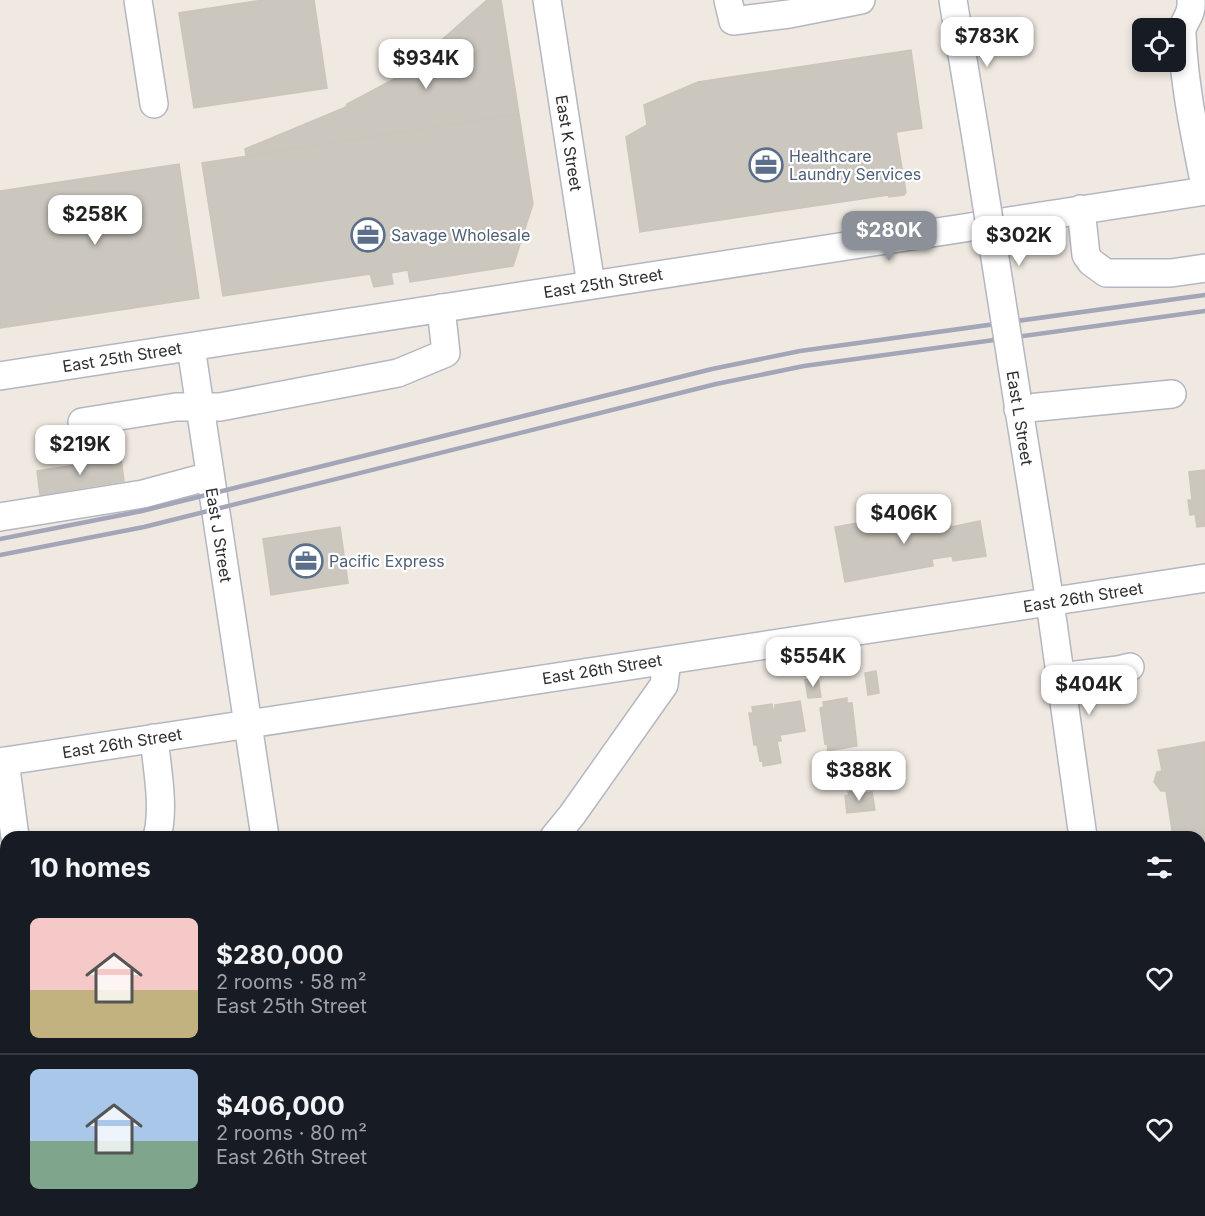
<!DOCTYPE html>
<html lang="en">
<head>
<meta charset="utf-8">
<style>
  body { margin:0; font-family:Inter,sans-serif; background:#242831; color:#f1f3f6; height:100vh; display:flex; flex-direction:column; font-size:22px; white-space:nowrap }
  * { box-sizing:border-box; margin:0 }
  p { font-size:20px; color:#9ea1a6 }
  .icon { flex:none; width:33px; height:33px; fill:none; stroke:currentColor; stroke-width:2; stroke-linecap:round; stroke-linejoin:round }
  .map { position:relative; flex:1; overflow:hidden }
  .sheet { position:absolute; left:0px; top:831px; width:1206px; height:386px; display:flex; flex-direction:column; background:#171b24; border-radius:18px 18px 0 0; box-shadow:0 3px 9px #0003 }
  .sheet>* { flex:none }
  .buttons { position:absolute; left:1132px; top:18px; display:grid; gap:12px }
  .buttons a { display:grid; place-items:center; width:54px; height:54px; border-radius:9px; background:#171b24; box-shadow:0 3px 9px #0003; font-size:30px }
  .price { position:absolute; translate:-50% -51px; padding:0 14px; border-radius:12px; background:#fff; color:#222; font-size:20px; line-height:39px; filter:drop-shadow(0 2px 3px #0008) }
  .price::after { content:''; position:absolute; left:50%; top:36px; width:18px; height:14px; margin-left:-9px; background:inherit; clip-path:polygon(0 0,100% 0,50% 100%) }
  .price.selected { background:#8c9099; color:#fff }
  ul { padding:0; list-style:none }
  li { display:flex; align-items:center; gap:18px; height:150px; padding:0 30px }
  li+li { border-top:2px solid #363941 }
  li span { display:grid; place-items:center; flex:none; width:168px; height:120px; border-radius:9px; color:#555 }
  li>.icon { margin-inline-start:auto }
  span .icon { width:72px; height:72px; fill:#fffc; stroke-width:1 }
  li b { font-size:26px }
  h2 { display:flex; justify-content:space-between; align-items:center; height:72px; padding:0 30px; font-size:26px }
  .map>svg:first-child { display:block }
  .building { fill:#cbc7bf; stroke:#cbc5ba; stroke-width:1.5 }
  .lines { fill:none; stroke-linecap:round; stroke-linejoin:round }
  .minor-casing { stroke:#b4b7c1; stroke-width:30 }
  .highway-casing { stroke:#c9c9c9; stroke-width:36 }
  .minor { stroke:#fff; stroke-width:27 }
  .highway { stroke:#ffa35c; stroke-width:33 }
  .rail { stroke:#a3a6b8; stroke-width:4.5 }
  .minor-bridge-casing { stroke:#b4b7c1; stroke-width:30; stroke-linecap:butt }
  .minor-bridge { stroke:#fff; stroke-width:27 }
  .labels { text-anchor:middle; stroke-width:4.5; stroke-linejoin:round; paint-order:stroke }
  .street-label { font-size:16px; fill:#2e2e2e; stroke:#fff }
  .service-label { font-size:16px; fill:#4e5e75; stroke:#fff; text-anchor:start }
</style>
</head>
<body>
<div class="map">
<svg width="1205" height="1216" viewBox="0 0 1205 1216">
  <rect width="100%" height="100%" fill="#efe9e1"/>
  <path class="building" d="M263,0H314L327,88L194,108L179,13Z
    M487,0H501L519,114L246,156L245,149L346,107L347,104L402,75Z
    M911,50L922,128L896,132L906,192L904,195L889,197L888,195L640,232L626,137L647,125L644,105L698,82Z
    M519,114L533,204L513,266L410,282L408,270L391,273L393,284L374,287L370,274L223,296L202,163Z
    M179,164L199,298L0,328V191Z
    M121,458L124,481L40,495L37,471Z
    M1205,470V526L1197,527L1195,514L1190,515L1188,500H1192L1189,472Z
    M927,510L930,526L950,522L951,527L980,521L986,556L953,561L952,556L932,559L933,566L845,582L835,527Z
    M340,527L348,583L271,595L263,539Z
    M876,671L879,693L868,695L865,673Z
    M818,678L821,697L808,698L805,680Z
    M847,698V703H852L857,746L828,751L827,743L825,744L820,708L824,707L823,702Z
    M800,701L805,731L780,735L781,741H777L781,763L763,766V760L760,761L757,745H754L749,713H753L752,707L772,704L773,710L775,709V705Z
    M1205,742V878L1200,879V837H1173L1166,791H1161L1154,782L1157,772L1162,771L1158,750Z
    M859,790V794L872,792L875,810L847,813L845,796L849,795L848,792Z"/>
  <g class="lines">
    <defs>
      <path id="minor" d="M138,0L154,104
        M547,0L591,285
        M728,0L733,21L789,14L861,0
        M953,0L977,144
        M1191,0C1193,17 1181,22 1182,34C1184,85 1195,136 1205,186
        M1081,209L1086,255L1091,262L1106,273H1171L1205,268
        M191,347L265,837
        M0,376L1205,191
        M1017,397L1050,602L1083,837
        M1018,409L1172,394
        M82,422L176,407H220L398,373L446,353L441,308
        M0,517L143,494L210,476
        M1060,677L1118,670L1130,667
        M154,738C157,768 165,808 157,837
        M5,761L15,837
        M0,762L1205,578
        M554,837L572,815L664,685L667,660
        M0,931L6,928
        M1200,946L1205,945
        M1143,1210L1144,1216
        M370,1216L378,1210"/>
      <path id="highway" d="M1200,1050L1205,1048
        M1200,1120L1205,1119
        M761,1216L776,1210
        M1168,1216L1198,1210"/>
    </defs>
    <use href="#minor" class="minor-casing"/>
    <use href="#highway" class="highway-casing"/>
    <use href="#minor" class="minor"/>
    <use href="#highway" class="highway"/>
    <path class="rail" d="M0,539L142,511L712,369L800,351L1205,295
      M0,555L144,527L716,384L804,366L1205,311"/>
    <defs>
      <path id="minor-bridge" d="M977,144L1017,397"/>
    </defs>
    <use href="#minor-bridge" class="minor-bridge-casing"/>
    <use href="#minor-bridge" class="minor-bridge"/>
  </g>
  <defs>
    <symbol id="office-ring" viewBox="-11 -11 22 22"><circle r="9.5" fill="#fff" stroke="#5c6f8a" stroke-width="1.5"/><path d="M-6-3h4V-5.5h4V-3h4V5H-6ZM-1-4.5V-3h2v-1.5ZM-6 0V1H6V0Z" fill="#5c6f8a"/></symbol>
  </defs>
  <g fill-rule="evenodd">
    <use href="#office-ring" x="747" y="146" width="38" height="38"/>
    <use href="#office-ring" x="349" y="216" width="38" height="38"/>
    <use href="#office-ring" x="287" y="542" width="38" height="38"/>
  </g>
  <g class="labels">
    <g class="street-label">
      <text transform="translate(569 143) rotate(81)" y="6">East K Street</text>
      <text transform="translate(603 283) rotate(-9)" y="6">East 25th Street</text>
      <text transform="translate(122 357) rotate(-9)" y="6">East 25th Street</text>
      <text transform="translate(1020 418) rotate(81)" y="6">East L Street</text>
      <text transform="translate(219 535) rotate(81)" y="6">East J Street</text>
      <text transform="translate(1083 597) rotate(-9)" y="6">East 26th Street</text>
      <text transform="translate(602 669) rotate(-9)" y="6">East 26th Street</text>
      <text transform="translate(122 743) rotate(-9)" y="6">East 26th Street</text>
    </g>
    <g class="service-label">
      <text x="789" y="162">Healthcare<tspan x="789" dy="18">Laundry Services</tspan></text>
      <text x="391" y="241">Savage Wholesale</text>
      <text x="329" y="567">Pacific Express</text>
    </g>
  </g>
</svg>
<div class="buttons">
<a><svg class="icon" aria-label="locate" viewBox="0 0 24 24"><circle cx="12" cy="12" r="6"/><path d="M12 2v4M12 18v4M2 12h4M18 12h4"/></svg></a>
</div>
<b class="price" style="left:987px;top:68px">$783K</b>
<b class="price" style="left:426px;top:90px">$934K</b>
<b class="price" style="left:95px;top:246px">$258K</b>
<b class="price selected" style="left:889px;top:262px">$280K</b>
<b class="price" style="left:1019px;top:267px">$302K</b>
<b class="price" style="left:80px;top:476px">$219K</b>
<b class="price" style="left:904px;top:545px">$406K</b>
<b class="price" style="left:813px;top:688px">$554K</b>
<b class="price" style="left:1089px;top:716px">$404K</b>
<b class="price" style="left:859px;top:802px">$388K</b>
<section class="sheet">
<h2>10 homes<svg class="icon" aria-label="filters" viewBox="0 0 24 24"><path d="M4 7h16M4 17h16"/><circle cx="9" cy="7" r="2"/><circle cx="15" cy="17" r="2"/></svg></h2>
<ul>
<li><span style="background:linear-gradient(#f6c9c9 60%,#c2b280 0)"><svg class="icon" aria-label="home" viewBox="0 0 24 24"><path d="M3 11l9-7 9 7M6 9v11h12V9"/></svg></span><div><b>$280,000</b><p>2 rooms · 58 m²</p><p>East 25th Street</p></div><svg class="icon" aria-label="heart" viewBox="0 0 24 24"><path d="M12 20l-8-8c-3-5 5-10 8-4 3-6 11-1 8 4z"/></svg></li>
<li><span style="background:linear-gradient(#a9c7e8 60%,#7fa58c 0)"><svg class="icon" aria-label="home" viewBox="0 0 24 24"><path d="M3 11l9-7 9 7M6 9v11h12V9"/></svg></span><div><b>$406,000</b><p>2 rooms · 80 m²</p><p>East 26th Street</p></div><svg class="icon" aria-label="heart" viewBox="0 0 24 24"><path d="M12 20l-8-8c-3-5 5-10 8-4 3-6 11-1 8 4z"/></svg></li>
</ul>
</section>
</div>
</body>
</html>
